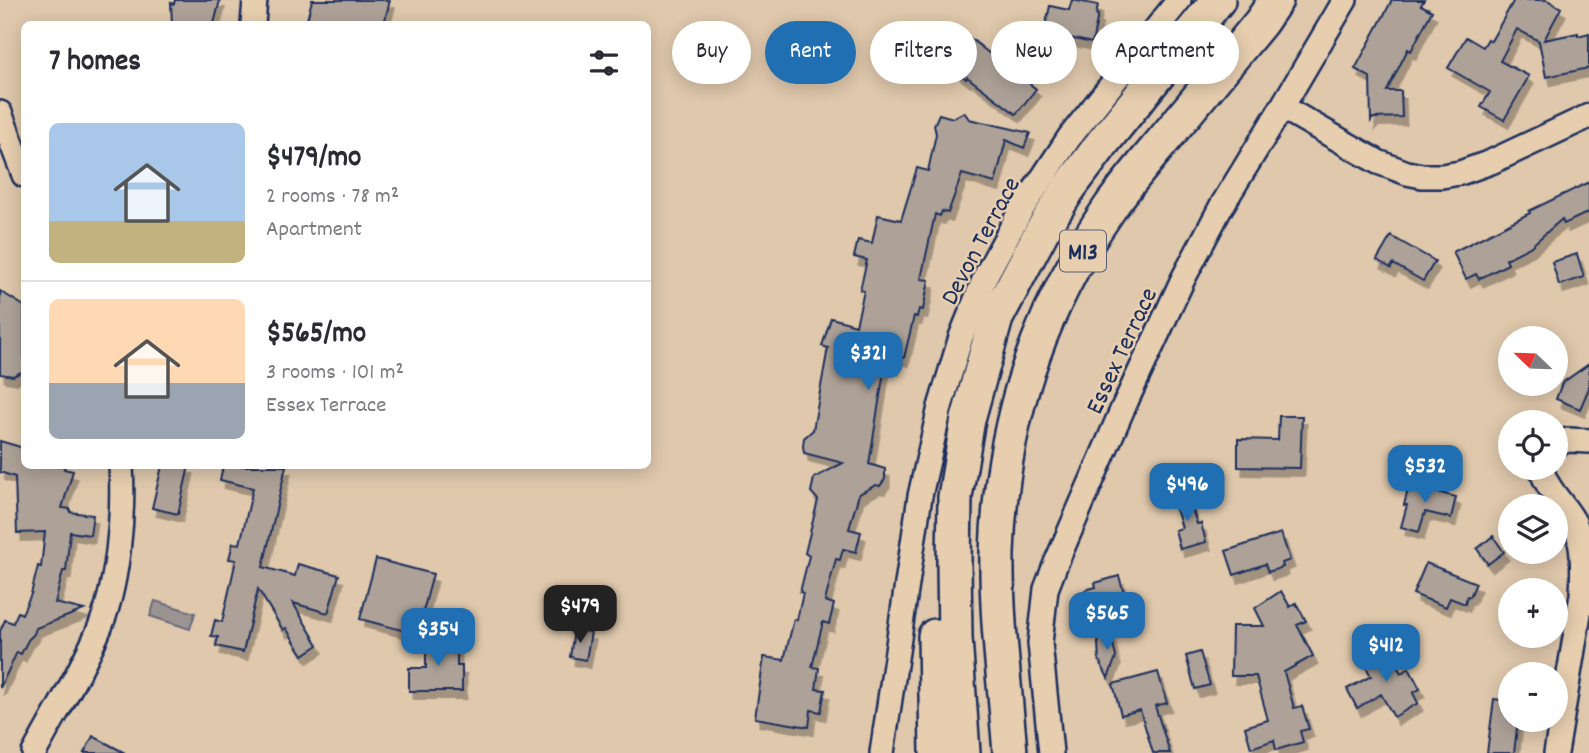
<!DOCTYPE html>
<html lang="en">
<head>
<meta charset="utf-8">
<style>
  body { margin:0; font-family:Dekko,sans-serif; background:#f2f2f3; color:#2b2b33; height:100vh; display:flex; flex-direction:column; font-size:26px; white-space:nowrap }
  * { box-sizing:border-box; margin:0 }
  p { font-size:23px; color:#7c7c81 }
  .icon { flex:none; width:38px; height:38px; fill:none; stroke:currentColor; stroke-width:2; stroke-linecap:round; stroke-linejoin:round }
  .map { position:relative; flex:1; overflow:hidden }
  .sheet { position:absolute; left:21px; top:21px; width:630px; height:448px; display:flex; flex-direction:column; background:#fff; border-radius:10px; box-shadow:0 4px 18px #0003 }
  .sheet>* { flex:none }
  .guide { position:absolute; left:672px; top:21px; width:665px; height:63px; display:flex; gap:14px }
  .needle { width:46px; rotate:293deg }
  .fabs { position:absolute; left:1498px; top:326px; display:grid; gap:14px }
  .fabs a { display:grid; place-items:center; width:70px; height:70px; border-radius:50%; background:#fff; box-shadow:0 4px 18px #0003; font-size:35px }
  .price { position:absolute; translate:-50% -60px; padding:0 16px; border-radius:14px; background:#1f6fb2; color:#fff; font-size:23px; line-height:46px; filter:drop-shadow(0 2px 4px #0008) }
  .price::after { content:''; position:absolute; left:50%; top:42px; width:21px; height:16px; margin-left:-10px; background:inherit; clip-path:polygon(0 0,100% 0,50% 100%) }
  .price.on { background:#222; color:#fff }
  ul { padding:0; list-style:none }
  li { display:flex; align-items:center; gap:21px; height:175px; padding:0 28px }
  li+li { border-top:2px solid #e1e1e2 }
  li span { display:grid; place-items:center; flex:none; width:196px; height:140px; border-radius:10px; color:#555 }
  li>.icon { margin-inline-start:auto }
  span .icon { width:84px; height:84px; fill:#fffc; stroke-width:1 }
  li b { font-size:30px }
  h2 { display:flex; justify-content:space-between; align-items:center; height:84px; padding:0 28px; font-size:30px }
  .pill { padding:0 24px; border-radius:32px; background:#fff; box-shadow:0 4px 18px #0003; font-size:24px; line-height:63px }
  .pill.on { background:#1f6fb2; color:#fff }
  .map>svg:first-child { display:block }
  .water { fill:#9c9492; stroke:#686c7d; stroke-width:2 }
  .building { fill:#aea298; stroke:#1b2f5e; stroke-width:2; filter:url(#shadow) }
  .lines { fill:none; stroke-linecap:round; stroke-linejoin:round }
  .minor-casing { stroke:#1b2f5e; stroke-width:28 }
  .highway-casing { stroke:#1b2f5e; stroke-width:38 }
  .minor { stroke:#e7ceaf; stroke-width:23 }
  .highway { stroke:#e7ceaf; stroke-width:33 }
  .labels { text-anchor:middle; stroke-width:5; stroke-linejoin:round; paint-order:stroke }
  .shield { fill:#e7ceaf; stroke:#585f76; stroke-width:2 }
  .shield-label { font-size:24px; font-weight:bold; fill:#1b2f5e }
  .street-label { font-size:26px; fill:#1b2f5e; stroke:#e7ceaf }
</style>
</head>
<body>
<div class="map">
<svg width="1589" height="753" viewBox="0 0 1589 753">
  <defs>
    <filter id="shadow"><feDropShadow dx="4.5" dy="8" stdDeviation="0" flood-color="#0004"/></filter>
  </defs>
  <rect width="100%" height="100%" fill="#dfc8ac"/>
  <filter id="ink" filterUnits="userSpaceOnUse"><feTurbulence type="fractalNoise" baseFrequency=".0143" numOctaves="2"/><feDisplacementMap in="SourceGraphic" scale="14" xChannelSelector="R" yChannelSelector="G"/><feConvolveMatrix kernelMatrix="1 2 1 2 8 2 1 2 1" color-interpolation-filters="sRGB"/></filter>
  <g filter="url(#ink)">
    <path class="water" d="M155,601L195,613L190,629L150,616Z"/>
    <path class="building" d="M175,0H220L214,24H172L171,3L174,4Z
      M312,0H390L384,24H306Z
      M1072,0L1098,5L1096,15H1098L1092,43L1044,32L1050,6L1069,10Z
      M1392,0H1424L1421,5L1432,11L1411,51L1408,49L1387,91H1401L1402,117L1373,118L1371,121L1370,77L1355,69Z
      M1514,0H1547L1561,8L1544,40L1578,33V36L1589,33V68L1546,77L1539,41L1517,29L1500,61L1529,76L1504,120L1481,107L1490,92L1448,68L1466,37L1483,47L1488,39L1491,41Z
      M969,37L990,54L1003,37L1029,57L1017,73L1036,89L1016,114L967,77L966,79L947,64Z
      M964,112L969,119L1030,133L1024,148L1006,140L995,183L962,174L948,213L942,211L940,216L935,214L921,279L929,280L923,310L919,309L917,317L914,316L904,358L896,356L894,367L885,365L869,464L885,469V479L880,486L876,485L859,494L849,529L861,532L856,552L843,549L840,560L836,559L825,601L834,604L829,624L823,622L812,667L819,668L816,689L825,690L821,712L811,710L809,727L755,718L764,657L784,660L794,619L797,620L803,593L800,592L809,556L805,553L818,500L811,492L814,478L843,463L804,453L803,446L804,438L813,430L828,348L822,346L831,318L856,325L864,291L860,290L867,260L854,257L858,240L872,243L878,215L901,220L917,168L928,171L936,134L934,125L939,114L953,118Z
      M1589,182V212L1564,224L1562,219L1530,247L1506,259L1508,264L1479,279L1476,274L1466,279L1453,252L1530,213L1529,211Z
      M1391,236L1435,261L1423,281L1393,264L1391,268L1377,260Z
      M1577,254L1584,277L1559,285L1552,262Z
      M0,291L24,306V371L13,376L0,374Z
      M1589,364V388L1580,409L1556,399L1562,383Z
      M1279,416H1302L1300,468L1238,467V439L1278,440Z
      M0,441L24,448V466H65L64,469L73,471L62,508L70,509V512L93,515L90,535L70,532L66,571H63L55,603L84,610L36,628L34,634L28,640L21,654L17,652L0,688V631L5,620L13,623L18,612L22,614L31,594L38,566L41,567L45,532L17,533L15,477L0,472Z
      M162,466H189L178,514L152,508Z
      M223,466H286L263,567L295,576L298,564L339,575L328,613L293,603L318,645L303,655L286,628L283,630L258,589L243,652L216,646L218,637L211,636L215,620L222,622L236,560L229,559L233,543L240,544L253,488L220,480Z
      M1410,482L1438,489L1437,492L1456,497L1451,518L1425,512L1419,532L1401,527L1407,505H1404Z
      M1186,491L1197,524L1201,523L1206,542L1180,549L1175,530L1182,528L1172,496Z
      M1281,533L1290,560L1282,563L1283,567L1268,572L1265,564L1234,575L1226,551Z
      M1493,536L1504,552L1488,564L1477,549Z
      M376,559L433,574L417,634L360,619Z
      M1426,563L1476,583L1470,597L1467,596L1465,604L1450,598L1446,607L1413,594Z
      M1119,576L1127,603L1092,614L1085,590L1096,587L1095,583Z
      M1281,591L1290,607L1296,603L1306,621L1297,625L1313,656L1284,672L1294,708L1302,706L1309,729L1300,731L1303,742L1276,750L1274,740L1251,748L1245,727L1268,720L1256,676H1231L1232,626H1264L1255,608Z
      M1109,628L1116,657L1108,678L1099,660L1098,643L1099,640Z
      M574,630L591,632L586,660L570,657Z
      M426,639H457V666H462V691H409V668H426Z
      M1386,646L1401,673L1409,668L1420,689L1413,693L1418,703L1394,717L1381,694L1357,708L1347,689L1371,676L1362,660Z
      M1200,652L1210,685L1195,689L1186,656Z
      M1158,672L1167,703L1155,706L1170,753H1153L1140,710L1121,715L1113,684Z
      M1494,699L1510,701V719H1518L1514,753H1487Z
      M93,736L125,753H84Z"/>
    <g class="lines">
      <defs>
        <path id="minor" d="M253,24L255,0
          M1282,107L1378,162L1407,173L1422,176H1442L1460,173L1491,162L1589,116
          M0,113L24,175
          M1556,444L1568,440L1589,441
          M1541,467C1546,490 1565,504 1575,524C1584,545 1583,573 1582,595L1556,753
          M34,753C55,714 79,675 97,634C118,589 124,515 121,466
          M882,753L920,496L940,407L961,337L986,275L1020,212L1069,138L1179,0
          M1051,753L1040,643L1046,589L1056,563L1123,408L1183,279L1221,207L1282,107L1345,0"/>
        <path id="highway" d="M935,636L937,753
          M963,753L955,638L954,563L955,497L968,419L996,318L1042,231L1069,188L1104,141L1218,0
          M1010,753C1005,686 996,620 997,553C1001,423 1037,313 1111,206C1128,182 1148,159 1167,136C1198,98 1230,60 1261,22L1276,0"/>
      </defs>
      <use href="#minor" class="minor-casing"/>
      <use href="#highway" class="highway-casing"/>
      <use href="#minor" class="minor"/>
      <use href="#highway" class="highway"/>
    </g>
  </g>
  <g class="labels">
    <rect class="shield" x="1060" y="230.5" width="46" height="41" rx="5"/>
    <g class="shield-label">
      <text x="1083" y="259">M13</text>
    </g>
    <g class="street-label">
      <text transform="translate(979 240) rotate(-62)" y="9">Devon Terrace</text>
      <text transform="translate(1120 350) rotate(-65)" y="9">Essex Terrace</text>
    </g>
  </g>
</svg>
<div class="fabs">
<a><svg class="needle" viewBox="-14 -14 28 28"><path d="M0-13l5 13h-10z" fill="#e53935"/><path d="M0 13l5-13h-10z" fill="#7c7c81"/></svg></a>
<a><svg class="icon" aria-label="locate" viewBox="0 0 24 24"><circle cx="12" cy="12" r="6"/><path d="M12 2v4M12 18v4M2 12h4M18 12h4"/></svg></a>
<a><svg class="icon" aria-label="layers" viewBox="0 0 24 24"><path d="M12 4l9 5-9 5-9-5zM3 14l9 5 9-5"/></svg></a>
<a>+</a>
<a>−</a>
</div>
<b class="price" style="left:868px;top:392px">$321</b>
<b class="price" style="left:1425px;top:505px">$532</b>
<b class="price" style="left:1187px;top:523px">$496</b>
<b class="price on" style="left:580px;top:645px">$479</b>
<b class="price" style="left:1107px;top:652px">$565</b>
<b class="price" style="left:438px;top:668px">$354</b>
<b class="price" style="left:1386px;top:684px">$412</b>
<div class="guide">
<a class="pill">Buy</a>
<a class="pill on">Rent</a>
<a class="pill">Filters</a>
<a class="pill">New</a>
<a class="pill">Apartment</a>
</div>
<section class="sheet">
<h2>7 homes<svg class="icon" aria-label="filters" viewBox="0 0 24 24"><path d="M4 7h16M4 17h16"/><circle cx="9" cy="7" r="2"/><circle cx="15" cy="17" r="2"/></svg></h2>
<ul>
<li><span style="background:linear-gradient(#a9c7e8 70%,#c2b280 0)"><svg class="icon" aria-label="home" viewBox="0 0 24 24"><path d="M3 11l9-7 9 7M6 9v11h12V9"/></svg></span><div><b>$479/mo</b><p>2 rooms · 78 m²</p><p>Apartment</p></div></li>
<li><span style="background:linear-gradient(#ffd9b3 60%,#9aa5b1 0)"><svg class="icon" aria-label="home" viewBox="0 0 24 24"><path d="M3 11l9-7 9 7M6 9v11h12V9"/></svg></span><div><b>$565/mo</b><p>3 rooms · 101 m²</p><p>Essex Terrace</p></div></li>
</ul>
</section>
</div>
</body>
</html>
